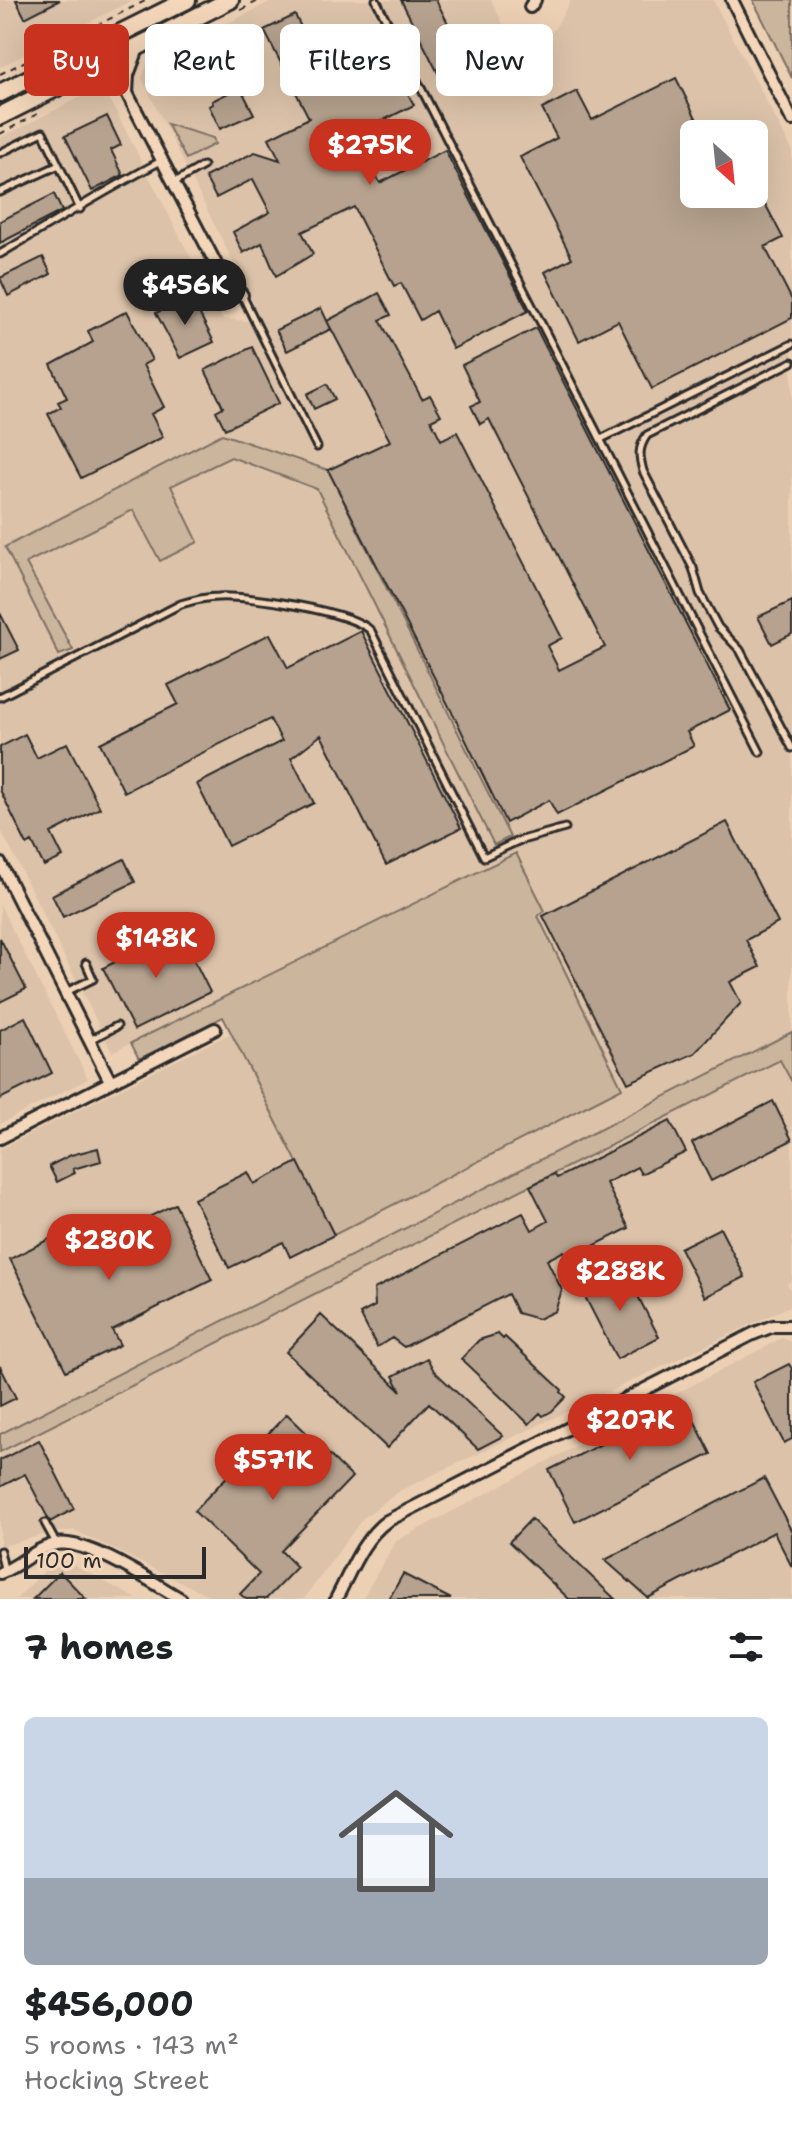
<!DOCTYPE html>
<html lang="en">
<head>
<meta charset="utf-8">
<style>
  body { margin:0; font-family:"Shantell Sans",sans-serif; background:#f6f6f6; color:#202124; height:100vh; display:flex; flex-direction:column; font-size:30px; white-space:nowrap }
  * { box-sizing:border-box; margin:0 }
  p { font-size:26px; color:#757577 }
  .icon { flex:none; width:44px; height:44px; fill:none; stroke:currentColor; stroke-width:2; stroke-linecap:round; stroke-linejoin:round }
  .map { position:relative; height:1599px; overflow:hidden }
  .drawer { display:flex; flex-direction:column; background:#fff; flex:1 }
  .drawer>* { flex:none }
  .banner { position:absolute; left:24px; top:24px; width:744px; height:72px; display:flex; gap:16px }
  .needle { width:52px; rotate:153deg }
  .controls { position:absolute; left:680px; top:120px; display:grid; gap:16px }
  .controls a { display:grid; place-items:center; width:88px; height:88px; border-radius:12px; background:#fff; box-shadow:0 8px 32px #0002; font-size:40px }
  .scale { position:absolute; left:24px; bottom:20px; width:182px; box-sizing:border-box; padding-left:8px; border:4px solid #2b2b2b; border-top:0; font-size:22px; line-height:28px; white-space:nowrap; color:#2b2b2b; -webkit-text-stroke:6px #f4d7ba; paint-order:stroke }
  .price { position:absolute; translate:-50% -68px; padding:0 18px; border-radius:28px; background:#c8321e; color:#fff; font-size:26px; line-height:52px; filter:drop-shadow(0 2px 4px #0008) }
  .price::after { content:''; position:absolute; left:50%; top:48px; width:24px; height:18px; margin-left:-12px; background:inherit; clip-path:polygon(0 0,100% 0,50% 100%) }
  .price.on { background:#222; color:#fff }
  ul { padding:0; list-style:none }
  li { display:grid; align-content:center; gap:16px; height:424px; padding:0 24px }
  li+li { border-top:2px solid #e0e0e0 }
  li span { display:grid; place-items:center; height:248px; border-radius:12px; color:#555 }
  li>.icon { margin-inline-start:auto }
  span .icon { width:144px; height:144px; fill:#fffc; stroke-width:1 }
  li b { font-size:34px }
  h2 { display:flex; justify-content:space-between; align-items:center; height:96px; padding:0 24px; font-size:34px }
  .pill { padding:0 28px; border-radius:12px; background:#fff; box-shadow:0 8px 32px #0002; font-size:28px; line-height:72px }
  .pill.on { background:#c8321e; color:#fff }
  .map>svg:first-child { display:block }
  .built { fill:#dcc2a9; fill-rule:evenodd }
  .green { fill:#ccb59d; stroke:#7c7064; stroke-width:2 }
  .building { fill:#b6a28e; stroke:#2b2b2b; stroke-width:2 }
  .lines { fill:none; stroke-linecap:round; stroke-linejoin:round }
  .service-casing { stroke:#2b2b2b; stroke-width:11 }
  .minor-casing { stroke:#2b2b2b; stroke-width:16 }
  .trunk-casing { stroke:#2b2b2b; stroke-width:22 }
  .path { stroke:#2b2b2b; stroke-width:2; stroke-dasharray:6 6; stroke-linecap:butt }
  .service { stroke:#f4d7ba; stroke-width:5 }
  .minor { stroke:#f4d7ba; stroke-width:10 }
  .trunk { stroke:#f4d7ba; stroke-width:16 }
</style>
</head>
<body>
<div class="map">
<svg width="792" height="1599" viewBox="0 0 792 1599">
  <rect width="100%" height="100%" fill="#ecd0b4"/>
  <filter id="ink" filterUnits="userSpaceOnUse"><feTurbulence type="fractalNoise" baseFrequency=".0125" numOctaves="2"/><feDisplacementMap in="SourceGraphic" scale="16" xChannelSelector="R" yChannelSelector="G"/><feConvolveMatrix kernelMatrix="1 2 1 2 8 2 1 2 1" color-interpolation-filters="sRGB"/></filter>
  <g filter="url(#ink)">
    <path class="built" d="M0,0H133L0,67Z
      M274,0H491L516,50L554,30L571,0H713L792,150V1032L0,1434V1149L231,1033L334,1235L538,915L544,911L516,854L112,1052L0,828V138L95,90L108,96L222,319L247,321L256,313L254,304L142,79L147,64ZM694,134H754V194H694Z
      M0,905L88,1079L0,1124Z
      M781,1059L792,1082V1280L787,1284L792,1293V1305L401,1490L363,1518L304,1599H216L74,1530L46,1534L0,1547V1452Z
      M782,1338L792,1342V1599H362L396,1541Z
      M59,1557L137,1599H16Z"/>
    <path class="green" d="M753,0H792V78Z
      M167,124L213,138L215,144L186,159Z
      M222,434L328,470L510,837L494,845L317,489L231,457L171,486L198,542L160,561L133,510L26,563L73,650L59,655L5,547Z
      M516,853L545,911L538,916L622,1088L334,1235L223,1017L139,1059L131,1043Z
      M792,1032V1082L780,1060L0,1452V1434Z"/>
    <path class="building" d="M16,0H60L25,18Z
      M401,0H436L454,35L456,34L460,41L468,37L484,67L445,87Z
      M295,15L307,39L333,26L338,41L372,24L414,105L366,129L370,136L359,142L380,183L445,150L528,311L453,349L435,311L420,320L401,283L394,286L354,207L302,232L313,254L276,276L262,243L243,253L233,232L270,212L253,179L216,198L205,177L255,152L280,160L269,138L309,118L264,30Z
      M676,78L704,134H694V194H760L783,238L765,247L792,300V318L652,389L618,321L579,341L545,272L572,258L520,157L557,138L542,109L577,91L592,120Z
      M240,87L254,114L220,129L209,106L213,104L212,101Z
      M107,116L121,145L111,150L123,175L92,191L65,136Z
      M54,194L62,211L0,243V221Z
      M43,257L51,274L8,296L0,278Z
      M379,293L391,315L380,320L422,399L430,395L441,415L431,420L441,440L457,432L562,638L547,646L559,670L605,647L489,419L480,424L471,406L480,402L462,365L536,328L730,710L687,732L694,746L557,815L549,800L506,823L457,722L328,470L390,441L327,321Z
      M190,295L214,342L180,358L156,313Z
      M321,308L331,329L287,351L276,330Z
      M127,311L152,360L143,365L164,407L151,414L163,437L81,478L48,414L61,407L58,402L67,398L51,365L93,342L88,331Z
      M252,347L279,403L225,429L216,411L223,407L205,370Z
      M327,384L335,399L314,409L307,394Z
      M792,601V634L772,644L758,617Z
      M0,613L19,650L0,659Z
      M361,631L461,828L386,865L321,735L291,758L314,803L228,846L197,784L282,741L270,719L124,792L100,743L178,704L168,685L270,634L288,668Z
      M25,734L37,758L67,743L100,808L51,833L63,857L44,866L32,842L27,845L0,790V747Z
      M727,822L778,923L746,940L760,967L730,982L741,1003L695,1053L628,1083L543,916Z
      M124,859L135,882L63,917L52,895Z
      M179,930L210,992L134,1030L103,968Z
      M0,938L26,989L0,1002Z
      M25,1017L52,1073L0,1099V1030Z
      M773,1101L792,1140L711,1181L692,1143Z
      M670,1121L686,1152L641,1174L637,1167L606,1183L629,1228L568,1259L564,1251L547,1260L562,1290L555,1311L538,1319L517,1313L508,1294L404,1347L392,1338L377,1347L360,1314L375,1306L374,1289L523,1213L532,1230L548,1221L530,1186L554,1174L557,1178Z
      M98,1148L101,1161L73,1169L75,1173L57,1182L49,1166L71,1155Z
      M298,1162L334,1235L290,1257L283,1242L229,1268L194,1199L248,1172L254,1184Z
      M175,1204L212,1280L112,1330L120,1345L66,1371L10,1259L63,1232L74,1254Z
      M720,1228L745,1277L705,1297L680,1248Z
      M623,1267L659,1337L617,1359L581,1289Z
      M321,1315L401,1391L393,1376L427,1358L434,1371L503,1436L478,1449L429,1403L387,1448L286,1352Z
      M498,1334L503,1339L505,1337L562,1390L561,1392L566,1397L552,1411L543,1416L540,1413L529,1424L461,1359L479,1340Z
      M789,1364L792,1369V1439L784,1443L753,1382Z
      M0,1366L16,1398L0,1406Z
      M685,1402L711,1454L575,1522L549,1470Z
      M287,1414L352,1477L281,1551L297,1567L266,1599H246L240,1594L259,1574L194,1511Z
      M39,1440L74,1509L50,1522L25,1474L0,1487V1460Z
      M764,1478L792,1532V1567L774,1532L648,1598L605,1560Z
      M531,1519L615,1599H569L509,1542Z
      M60,1572L86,1599H33Z
      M403,1574L451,1599H389Z"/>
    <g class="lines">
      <defs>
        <path id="service" d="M376,0L760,752
          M0,153L43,132L80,209
          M175,182L203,166
          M0,192L59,165
          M0,254C54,222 106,190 161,161
          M242,295L317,447
          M792,362L647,435C638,448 639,456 643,471L693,568L700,593L718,627L740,650L792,748
          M601,439L792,344
          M0,697L181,604C194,600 206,597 218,597C247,595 352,611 371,631L484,857L518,841L565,828
          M66,992L93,979L86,963
          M90,1040L117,1026
          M45,1523L56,1543
          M0,1551L4,1569"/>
        <path id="minor" d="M732,0L792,120
          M530,7L535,0
          M87,72L107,80L127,93L218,268L242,295
          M127,93L128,75L139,46
          M0,863L110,1081
          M0,1138L215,1029
          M0,1573C20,1566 35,1548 56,1544C87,1538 153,1583 181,1599
          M336,1599C350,1573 362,1539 387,1521L753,1334L773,1326H792"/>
        <path id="trunk" d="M0,93L187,0
          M0,116L230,0"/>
      </defs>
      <use href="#service" class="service-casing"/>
      <use href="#minor" class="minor-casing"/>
      <use href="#trunk" class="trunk-casing"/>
      <path class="path" d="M241,10L260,0
        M0,74L147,0
        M0,134L41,112"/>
      <use href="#service" class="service"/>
      <use href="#minor" class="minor"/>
      <use href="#trunk" class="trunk"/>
    </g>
  </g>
</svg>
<div class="controls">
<a><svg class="needle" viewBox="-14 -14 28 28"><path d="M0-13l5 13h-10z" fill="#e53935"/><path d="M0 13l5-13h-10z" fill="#757577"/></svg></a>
</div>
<div class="scale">100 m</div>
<b class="price" style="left:370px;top:187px">$275K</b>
<b class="price on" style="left:185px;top:327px">$456K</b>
<b class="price" style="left:156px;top:980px">$148K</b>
<b class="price" style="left:109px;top:1282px">$280K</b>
<b class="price" style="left:620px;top:1313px">$288K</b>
<b class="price" style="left:630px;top:1462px">$207K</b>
<b class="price" style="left:273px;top:1502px">$571K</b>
<div class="banner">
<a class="pill on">Buy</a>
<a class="pill">Rent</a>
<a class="pill">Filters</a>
<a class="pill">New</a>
</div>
</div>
<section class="drawer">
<h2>7 homes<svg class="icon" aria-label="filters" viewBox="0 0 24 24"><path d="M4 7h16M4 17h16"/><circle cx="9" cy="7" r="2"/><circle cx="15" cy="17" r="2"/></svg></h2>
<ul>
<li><span style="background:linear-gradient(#c9d6e8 65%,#9aa5b1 0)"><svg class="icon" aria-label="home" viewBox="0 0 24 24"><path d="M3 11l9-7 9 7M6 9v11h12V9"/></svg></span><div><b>$456,000</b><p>5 rooms · 143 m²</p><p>Hocking Street</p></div></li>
</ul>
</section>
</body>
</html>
